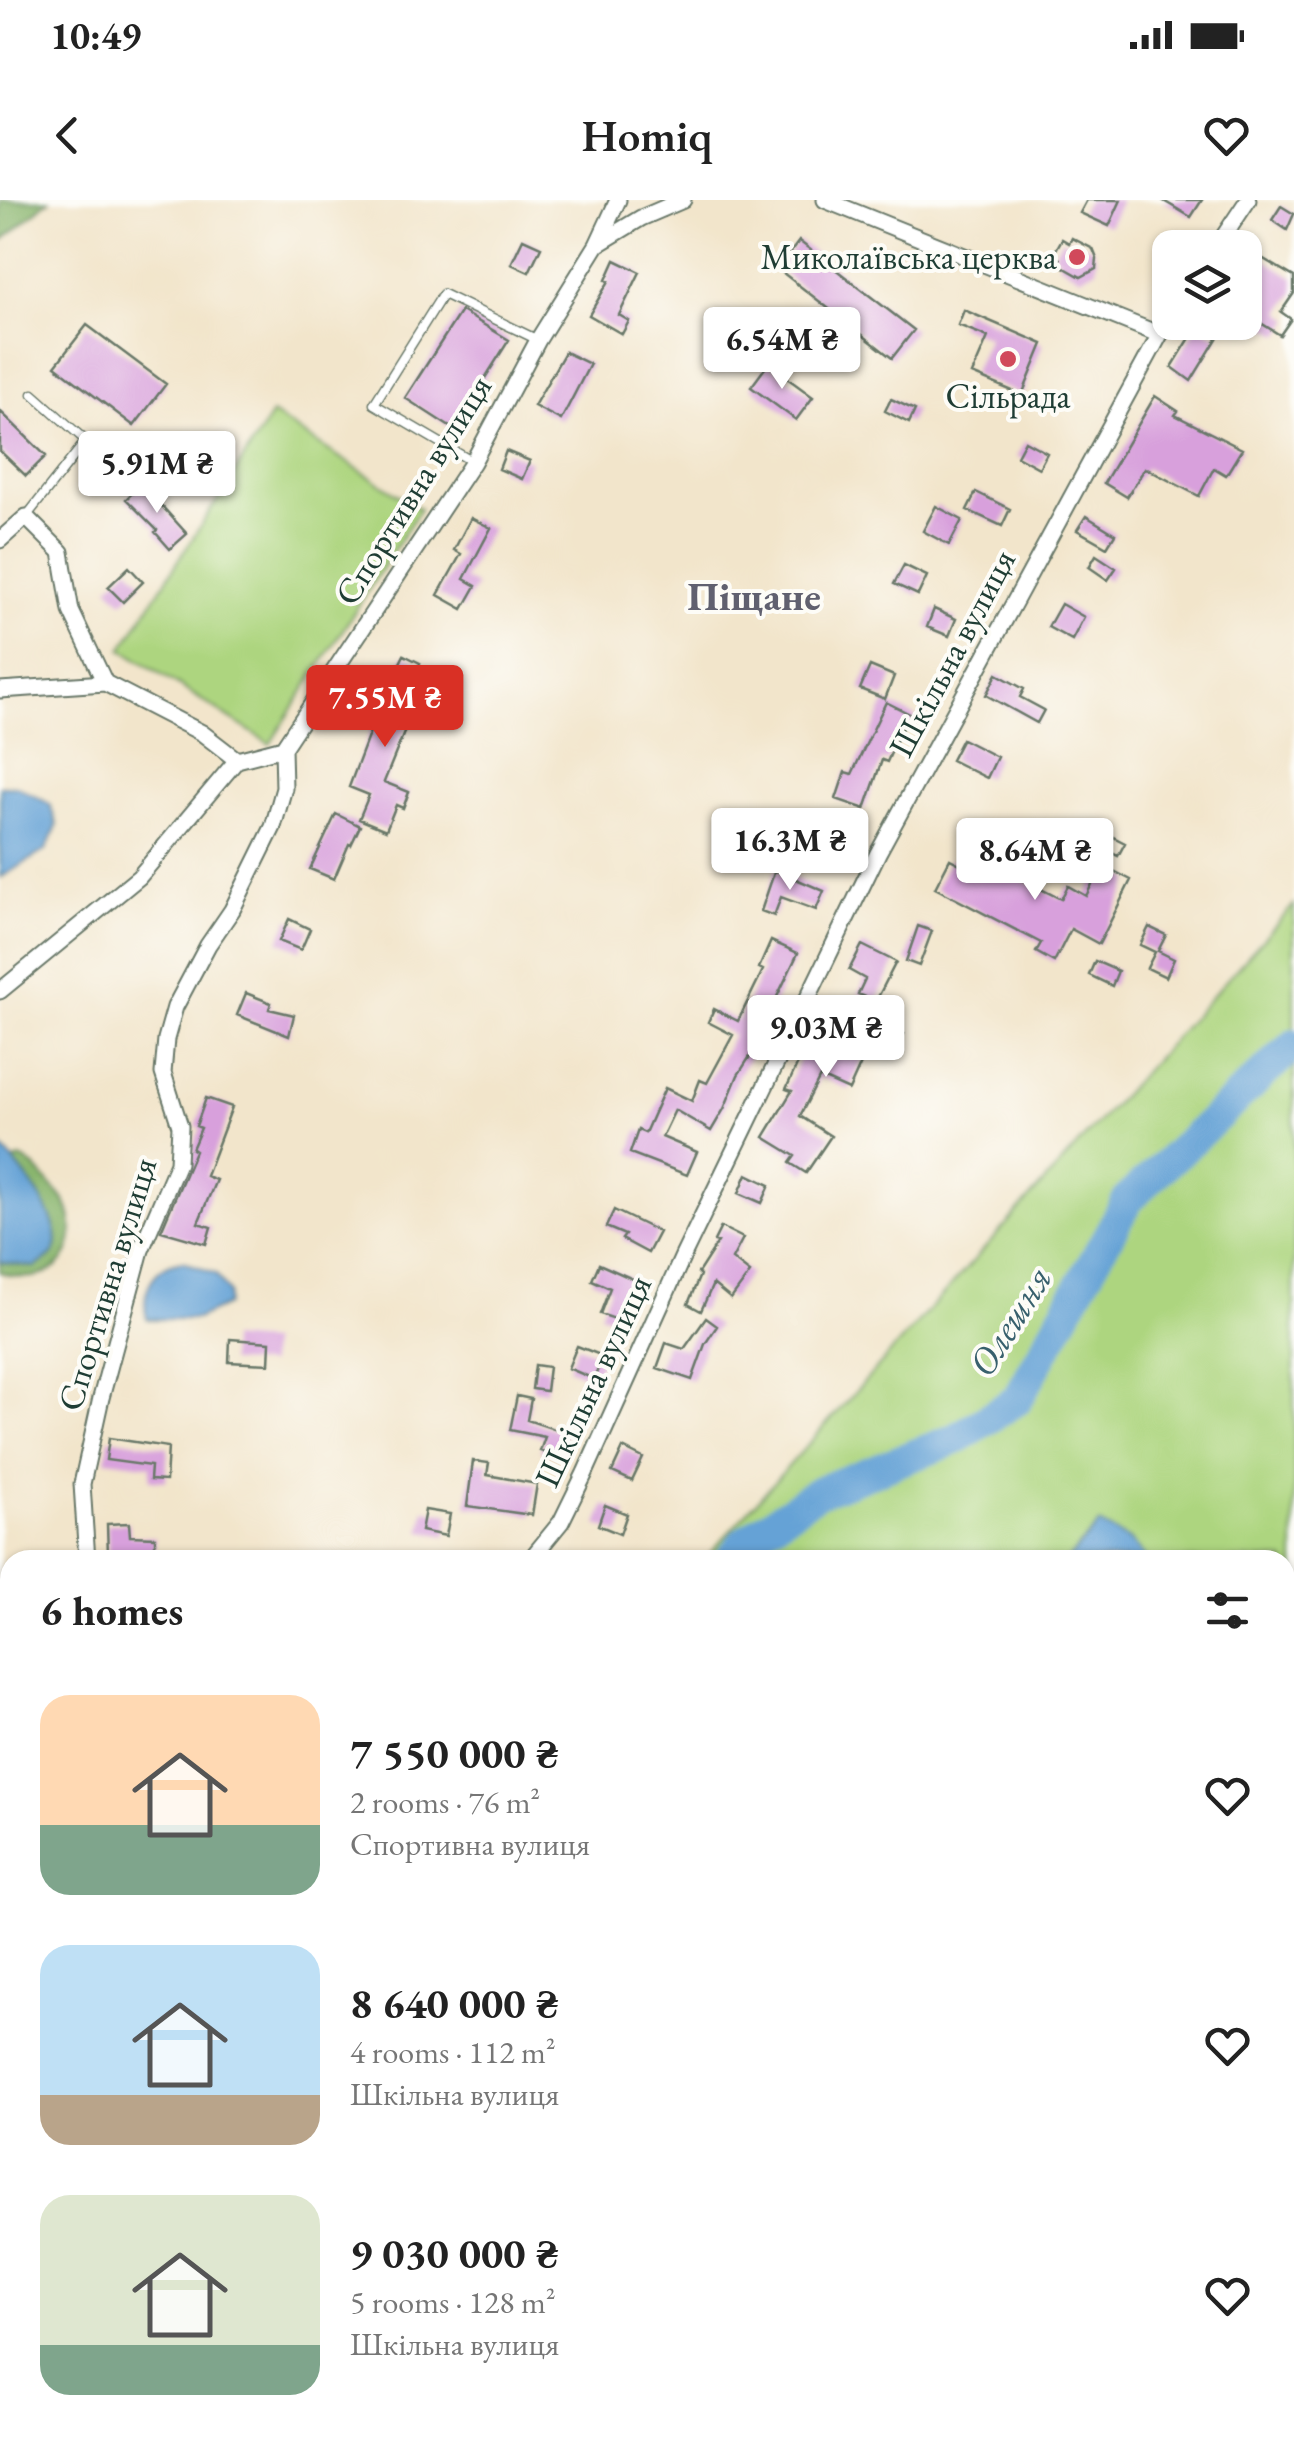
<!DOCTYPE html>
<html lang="en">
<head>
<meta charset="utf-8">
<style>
  body { margin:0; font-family:"EB Garamond",serif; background:#f6f6f6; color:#222; height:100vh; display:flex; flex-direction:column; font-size:38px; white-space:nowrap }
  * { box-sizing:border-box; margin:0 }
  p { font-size:32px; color:#767676 }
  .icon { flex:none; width:55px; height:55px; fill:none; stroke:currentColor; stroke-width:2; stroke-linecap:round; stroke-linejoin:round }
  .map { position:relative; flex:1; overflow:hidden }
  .side { position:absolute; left:0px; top:1350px; width:1295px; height:892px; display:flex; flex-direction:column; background:#fff; border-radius:30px 30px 0 0; box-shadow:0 2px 8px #0004 }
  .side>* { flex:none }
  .fabs { position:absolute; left:1152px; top:30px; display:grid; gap:20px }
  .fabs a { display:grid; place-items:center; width:110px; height:110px; border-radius:20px; background:#fff; box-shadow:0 2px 8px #0004; font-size:50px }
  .price { position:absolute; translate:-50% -85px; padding:0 22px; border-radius:10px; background:#fff; color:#222; font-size:32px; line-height:65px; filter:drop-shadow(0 2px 5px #0008) }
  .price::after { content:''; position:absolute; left:50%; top:60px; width:30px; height:22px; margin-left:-15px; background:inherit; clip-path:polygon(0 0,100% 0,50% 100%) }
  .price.active { background:#d93025; color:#fff }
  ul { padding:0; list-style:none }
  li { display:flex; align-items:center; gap:30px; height:250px; padding:0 40px }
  li span { display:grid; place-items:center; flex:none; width:280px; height:200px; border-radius:30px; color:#555 }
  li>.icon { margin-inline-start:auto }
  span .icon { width:120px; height:120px; fill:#fffc; stroke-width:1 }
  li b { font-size:42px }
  h2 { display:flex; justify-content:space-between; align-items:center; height:120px; padding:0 40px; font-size:42px }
  .status { display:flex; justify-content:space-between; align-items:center; height:70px; padding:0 50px; background:#fff; direction:ltr }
  .status svg { height:28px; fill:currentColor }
  header { display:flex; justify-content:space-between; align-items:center; height:130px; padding:0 40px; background:#fff; font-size:45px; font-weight:600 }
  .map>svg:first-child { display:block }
  .green { fill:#add57f; stroke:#66895a; stroke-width:2.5 }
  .forest { fill:#8ab66e; stroke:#547a51; stroke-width:2.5 }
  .water { fill:#65a2d6; stroke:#427085; stroke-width:2.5 }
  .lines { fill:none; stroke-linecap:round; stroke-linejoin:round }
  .river { stroke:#65a2d6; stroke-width:32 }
  .building { fill:#d8a0dc }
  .lane-casing { stroke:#697869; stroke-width:11 }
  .street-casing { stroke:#697869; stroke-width:19 }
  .lane { stroke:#fff; stroke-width:8 }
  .street { stroke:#fff; stroke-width:15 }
  .poi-dot { fill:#d1495b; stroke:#fdfcf7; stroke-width:4 }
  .labels { text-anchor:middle; stroke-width:8; stroke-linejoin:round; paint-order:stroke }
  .poi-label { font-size:35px; fill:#1f3d34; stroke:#fdfcf7; text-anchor:end }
  .street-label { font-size:35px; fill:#1f3d34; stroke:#fdfcf7 }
  .water-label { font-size:38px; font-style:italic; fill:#38606d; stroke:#fdfcf7 }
  .quarter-label { font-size:40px; font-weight:bold; fill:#60606f; stroke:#fdfcf7 }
</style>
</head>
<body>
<div class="status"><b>10:49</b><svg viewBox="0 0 49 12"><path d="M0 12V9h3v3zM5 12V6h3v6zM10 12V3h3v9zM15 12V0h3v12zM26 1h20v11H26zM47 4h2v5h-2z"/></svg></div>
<header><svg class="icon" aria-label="back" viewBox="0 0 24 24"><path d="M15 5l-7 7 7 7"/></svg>Homiq<svg class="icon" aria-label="heart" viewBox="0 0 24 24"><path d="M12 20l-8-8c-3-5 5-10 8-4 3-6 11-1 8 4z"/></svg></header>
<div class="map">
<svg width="1294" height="2242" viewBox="0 0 1294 2242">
  <rect width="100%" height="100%" fill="#fdfcf7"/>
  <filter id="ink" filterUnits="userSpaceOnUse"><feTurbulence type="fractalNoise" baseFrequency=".01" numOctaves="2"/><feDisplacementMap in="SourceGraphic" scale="20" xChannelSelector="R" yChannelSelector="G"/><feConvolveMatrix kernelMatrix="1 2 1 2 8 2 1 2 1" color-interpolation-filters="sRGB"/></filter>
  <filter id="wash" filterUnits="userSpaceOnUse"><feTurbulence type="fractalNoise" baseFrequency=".0048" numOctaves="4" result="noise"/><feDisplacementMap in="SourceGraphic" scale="40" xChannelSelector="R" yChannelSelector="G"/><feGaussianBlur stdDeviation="2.25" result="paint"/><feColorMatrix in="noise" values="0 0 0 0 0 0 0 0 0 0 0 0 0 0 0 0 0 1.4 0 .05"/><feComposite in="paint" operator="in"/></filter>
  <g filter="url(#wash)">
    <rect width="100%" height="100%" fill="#f2e5cb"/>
    <path class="green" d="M272,214L420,309L270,544L122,449Z
      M1294,705V2242H1231L1233,2233L1285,2232V1360H1147L1129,1340L1099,1325L1067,1360H704Z"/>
    <path class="forest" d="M0,0H49L0,43Z
      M20,958C33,963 40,973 49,983C56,991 65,998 68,1008C85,1057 47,1091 0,1072V1062L35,1067L39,994L14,961Z
      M10,1750V1846C0,1821 0,1774 10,1750Z
      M10,1908V2016L0,1988V1915Z"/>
    <path class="water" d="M0,586H16L50,604L57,626L46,650L0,678Z
      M0,946C17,964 69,1025 54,1052C50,1058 41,1063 35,1067L0,1062Z
      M183,1061L216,1074L229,1093L227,1105L196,1119H147C140,1091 153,1065 183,1061Z
      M1099,1324L1129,1340L1147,1360H1067Z
      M34,2232H225L230,2242H33Z"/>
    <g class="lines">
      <path class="river" d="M730,1360L745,1341L818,1292L956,1239L1017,1200L1129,998L1294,845
        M1219,2242L1223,2232"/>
    </g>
    <g id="blocks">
      <path class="building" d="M1087,0H1121L1109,26L1080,13Z
        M1162,0H1202L1191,17Z
        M1281,6L1294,14L1287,30L1272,20Z
        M1072,38L1093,49L1097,59L1096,69L1081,77L1058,64L1060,59L1053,55L1062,39L1069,43Z
        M523,39L541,47L529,72L511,64Z
        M799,41L914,130L892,158L778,69Z
        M1245,48L1294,77V93L1281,112L1291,119L1280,135L1245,113Z
        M615,60L640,72L619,115L629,121L622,134L589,115L609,81L606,80Z
        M964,110L1043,144L1022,195L972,174L988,137L958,125Z
        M461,111L509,140L453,229L405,198Z
        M87,125L166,184L134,226L55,166Z
        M1198,125L1218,137L1191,181L1172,167Z
        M565,152L590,164L561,220L534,206Z
        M768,164L813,197L796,220L751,187Z
        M1155,196L1178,211L1175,215L1242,249L1226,275L1214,268L1199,296L1145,268L1127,297L1104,283Z
        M891,199L915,210L909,223L885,211Z
        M0,211L46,256L26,276L0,251Z
        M1025,241L1047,253L1039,268L1017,256Z
        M506,251L530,261L522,279L499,269Z
        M142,284L187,334L170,349L155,332L157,330L126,299Z
        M976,292L1010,309L1002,326L967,310Z
        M936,306L962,320L949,345L923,331Z
        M1086,316L1115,334L1107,347L1077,330Z
        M471,318L491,328L464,379L476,386L463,409L438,395L461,354L454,350Z
        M1096,355L1116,368L1108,380L1089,367Z
        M904,365L927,376L918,395L894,384Z
        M129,367L143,382L123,402L108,387Z
        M1061,404L1084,417L1072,440L1048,427Z
        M934,409L956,419L949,436L927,427Z
        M404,455L420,463L400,503L414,508L384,582L409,592L403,608L396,605L386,630L359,619L369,595L349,587L383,497Z
        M870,466L894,476L885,499L860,489Z
        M997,474L1024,489L1020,497L1044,510L1037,523L986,495Z
        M886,502L916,517L910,529L903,526L887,562L882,560L865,609L836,599L845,572L852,574Z
        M962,539L997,557L987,578L951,560Z
        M336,614L360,626L351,645L349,644L334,679L310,669Z
        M796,621L828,632L830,627L855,638L846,659L791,637Z
        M1088,624L1125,643L1118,656L1081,637Z
        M969,653L1061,699L1068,686L1086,696L1102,665L1131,680L1099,744L1071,729L1054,762L1036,752L1041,743L935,688L950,659L962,665Z
        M775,670L824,691L816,710L781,697L774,716L761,711Z
        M289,719L310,729L301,750L279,741Z
        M918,726L932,731L919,766L906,761Z
        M1149,727L1166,735L1158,751L1174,759L1166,777L1147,768L1155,752L1140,745Z
        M771,741L798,753L763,826L758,844L738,875L724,909L711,931L675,910L662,937L697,952L687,975L630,953L638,930L645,933L665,888L692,901L700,880L707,883L733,835L708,822L714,809L738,821L763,770L759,768Z
        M862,745L896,762L876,801L858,794L865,779L849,770Z
        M1095,761L1118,771L1112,786L1089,775Z
        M246,793L271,803L269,809L294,815L289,836L237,815Z
        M862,806L904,834L892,854L871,841L849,890L820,877L800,916L831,936L806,973L790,963L795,956L764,937L792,891L786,889L817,822L843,834Z
        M206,898L232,907L206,976L216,980L198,1023L211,1027L206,1044L161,1031L195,951L192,949L201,928L196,926Z
        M747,974L770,985L762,1003L739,993Z
        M614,1010L659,1032L648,1053L622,1039L625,1035L606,1027Z
        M721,1027L743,1038L732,1059L750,1073L731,1099L713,1084L701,1111L688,1104L700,1075L698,1073L718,1042L714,1041Z
        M599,1064L635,1080L618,1120L600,1114L610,1088L592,1080Z
        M706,1118L717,1126L705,1144L692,1180L657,1168L666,1143L684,1149Z
        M230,1139L270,1142L269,1164L229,1162Z
        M577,1146L603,1156L594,1179L568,1168Z
        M535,1165L549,1167L546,1191L532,1189Z
        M517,1196L531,1199L527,1220L566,1233L558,1257L540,1251L545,1237L510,1230Z
        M109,1238L168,1247L166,1281L150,1280L151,1266L106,1260Z
        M623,1248L643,1258L632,1281L612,1272Z
        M473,1261L489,1263L487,1275L537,1284L532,1315L467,1306Z
        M605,1305L627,1314L620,1334L598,1325Z
        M425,1310L450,1314L446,1336L421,1331Z
        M129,1323L130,1336L155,1337V1360H136V1354L108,1355L107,1324Z"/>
    </g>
  </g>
  <g filter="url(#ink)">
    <use href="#blocks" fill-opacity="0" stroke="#697869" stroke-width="2.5"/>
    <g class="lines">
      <defs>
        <path id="lane" d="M473,262L374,204L443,94L538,140
          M26,317L86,241L33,194"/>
        <path id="street" d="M825,0L1158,134
          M598,44L641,18L683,0
          M1216,48L1248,0
          M0,340L26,317L61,352L71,411L105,483
          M0,490L105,483L202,533L237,560
          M0,791L139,677L237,560L283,548
          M87,1360L82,1284L101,1198L141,1050L178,963L180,926L163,873L166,839L175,807L208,745L232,710L273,627L284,588L283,548L473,262L538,140L597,45L618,0
          M530,1360L561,1322L585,1273L683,1056L878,653L1170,116
          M0,1549H10
          M715,2232L723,2242
          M1109,2232L1115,2242"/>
      </defs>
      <use href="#lane" class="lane-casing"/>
      <use href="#street" class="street-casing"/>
      <use href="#lane" class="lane"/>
      <use href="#street" class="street"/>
    </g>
  </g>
  <g class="poi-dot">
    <circle cx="1077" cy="57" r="10"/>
    <circle cx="1008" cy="159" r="10"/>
  </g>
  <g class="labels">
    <g class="poi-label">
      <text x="1057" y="69">Миколаївська церква</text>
      <text x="1008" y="208" text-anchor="middle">Сільрада</text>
    </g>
    <g class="street-label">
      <text transform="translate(413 290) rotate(-58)" y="12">Спортивна вулиця</text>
      <text transform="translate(952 453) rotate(-62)" y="12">Шкільна вулиця</text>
      <text transform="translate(107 1084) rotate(-73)" y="12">Спортивна вулиця</text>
      <text transform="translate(593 1181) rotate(-65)" y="12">Шкільна вулиця</text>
    </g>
    <g class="water-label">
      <text transform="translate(1010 1121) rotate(-58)" y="13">Олешня</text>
    </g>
    <g class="quarter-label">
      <text x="754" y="410">Піщане</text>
    </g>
  </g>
</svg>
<div class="fabs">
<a><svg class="icon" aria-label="layers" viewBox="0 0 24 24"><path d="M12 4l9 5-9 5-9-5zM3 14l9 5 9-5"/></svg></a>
</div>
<b class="price" style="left:782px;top:192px">6.54M ₴</b>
<b class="price" style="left:157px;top:316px">5.91M ₴</b>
<b class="price active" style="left:385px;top:550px">7.55M ₴</b>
<b class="price" style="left:790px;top:693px">16.3M ₴</b>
<b class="price" style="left:1035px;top:703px">8.64M ₴</b>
<b class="price" style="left:826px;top:880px">9.03M ₴</b>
<section class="side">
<h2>6 homes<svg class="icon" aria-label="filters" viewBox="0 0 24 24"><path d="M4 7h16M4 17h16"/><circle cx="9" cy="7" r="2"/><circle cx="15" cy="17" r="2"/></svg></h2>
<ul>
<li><span style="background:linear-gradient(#ffd9b3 65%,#7fa58c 0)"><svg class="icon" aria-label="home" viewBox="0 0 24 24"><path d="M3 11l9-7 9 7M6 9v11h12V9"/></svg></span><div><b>7 550 000 ₴</b><p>2 rooms · 76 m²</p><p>Спортивна вулиця</p></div><svg class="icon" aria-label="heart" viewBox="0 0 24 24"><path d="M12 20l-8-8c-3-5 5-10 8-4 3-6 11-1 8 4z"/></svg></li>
<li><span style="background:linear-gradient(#bfe0f5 75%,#b9a48a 0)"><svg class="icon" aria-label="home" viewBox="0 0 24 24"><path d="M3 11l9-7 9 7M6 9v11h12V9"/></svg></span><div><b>8 640 000 ₴</b><p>4 rooms · 112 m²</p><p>Шкільна вулиця</p></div><svg class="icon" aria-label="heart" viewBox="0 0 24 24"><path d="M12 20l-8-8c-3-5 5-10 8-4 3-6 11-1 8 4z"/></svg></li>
<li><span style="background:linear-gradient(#dfe7d0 75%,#7fa58c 0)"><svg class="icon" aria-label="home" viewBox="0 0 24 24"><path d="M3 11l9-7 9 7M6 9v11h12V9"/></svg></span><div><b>9 030 000 ₴</b><p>5 rooms · 128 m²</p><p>Шкільна вулиця</p></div><svg class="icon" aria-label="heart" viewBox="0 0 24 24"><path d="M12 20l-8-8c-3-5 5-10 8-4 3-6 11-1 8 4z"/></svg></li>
</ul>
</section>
</div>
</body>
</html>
